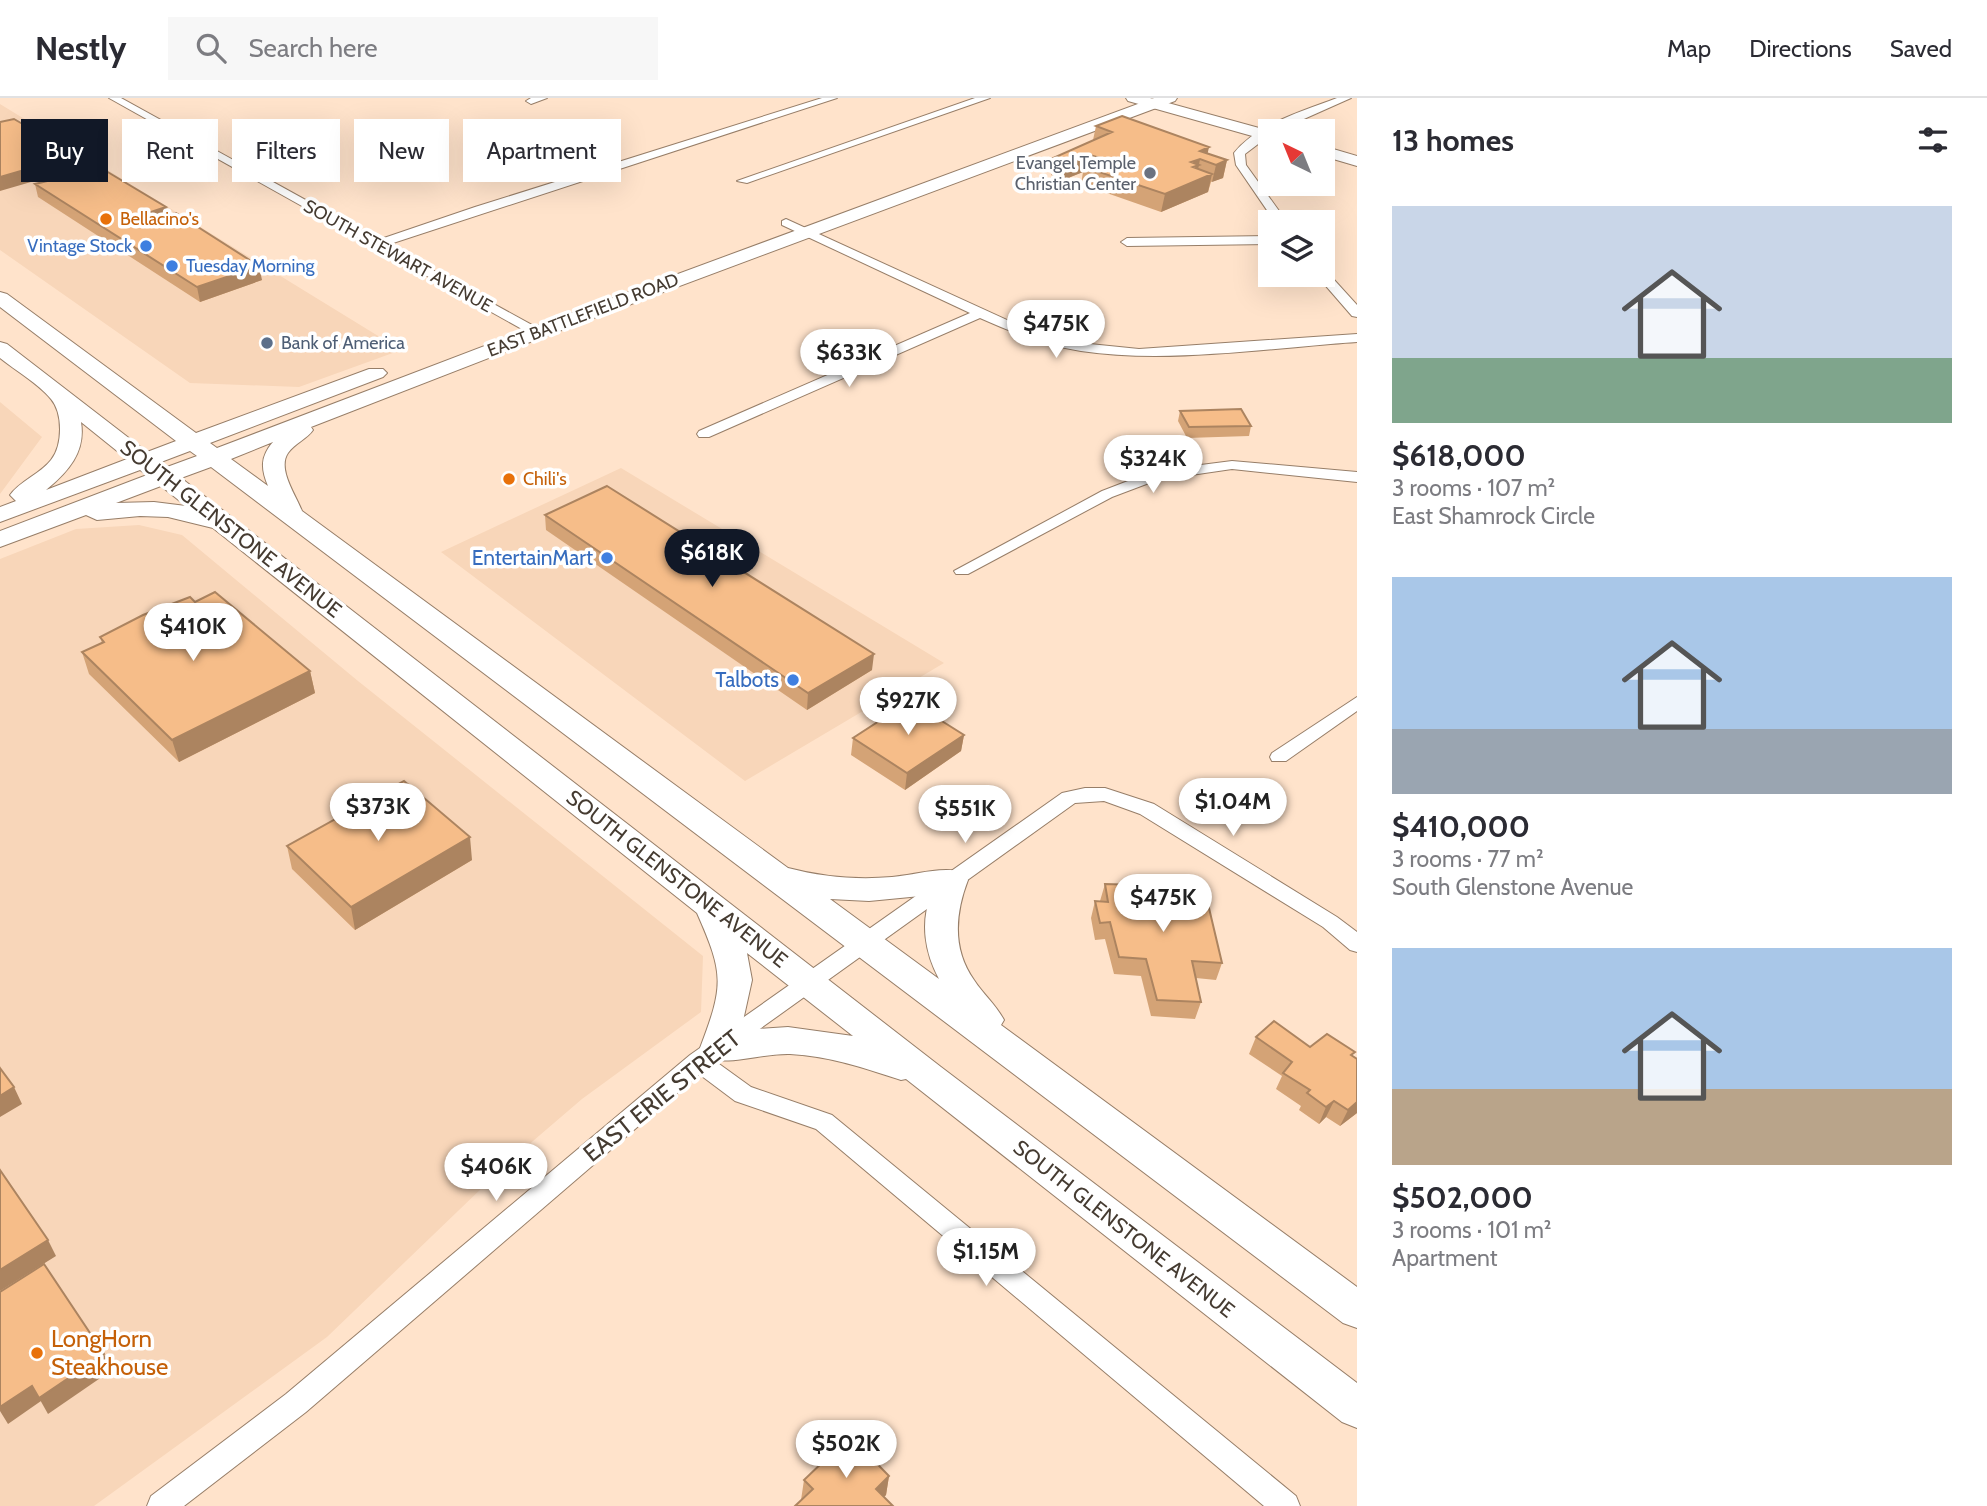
<!DOCTYPE html>
<html lang="en">
<head>
<meta charset="utf-8">
<style>
  body { margin:0; font-family:Cabin,sans-serif; background:#f7f7f7; color:#2b2b33; height:100vh; display:flex; flex-direction:column; font-size:26px; white-space:nowrap }
  * { box-sizing:border-box; margin:0 }
  p { font-size:23px; color:#7c7c81 }
  .icon { flex:none; width:38px; height:38px; fill:none; stroke:currentColor; stroke-width:2; stroke-linecap:round; stroke-linejoin:round }
  .map { position:relative; flex:1; overflow:hidden }
  .drawer { display:flex; flex-direction:column; background:#fff; width:630px }
  .drawer>* { flex:none }
  .guide { position:absolute; left:21px; top:21px; width:665px; height:63px; display:flex; gap:14px }
  .needle { width:46px; rotate:317deg }
  .fabs { position:absolute; left:1258px; top:21px; display:grid; gap:14px }
  .fabs a { display:grid; place-items:center; width:77px; height:77px; border-radius:0px; background:#fff; box-shadow:0 7px 28px #0002; font-size:35px }
  .price { position:absolute; translate:-50% -60px; padding:0 16px; border-radius:24px; background:#fff; color:#222; font-size:23px; line-height:46px; filter:drop-shadow(0 2px 4px #0008) }
  .price::after { content:''; position:absolute; left:50%; top:42px; width:21px; height:16px; margin-left:-10px; background:inherit; clip-path:polygon(0 0,100% 0,50% 100%) }
  .price.selected { background:#111827; color:#fff }
  ul { padding:0; list-style:none }
  li { display:grid; align-content:center; gap:14px; height:371px; padding:0 35px }
  li span { display:grid; place-items:center; height:217px; border-radius:0px; color:#555 }
  li>.icon { margin-inline-start:auto }
  span .icon { width:126px; height:126px; fill:#fffc; stroke-width:1 }
  li b { font-size:30px }
  h2 { display:flex; justify-content:space-between; align-items:center; height:84px; padding:0 35px; font-size:30px }
  .chip { padding:0 24px; border-radius:0px; background:#fff; box-shadow:0 7px 28px #0002; font-size:24px; line-height:63px }
  .chip.selected { background:#111827; color:#fff }
  header { display:flex; align-items:center; gap:42px; box-sizing:border-box; height:98px; padding:0 35px; background:#fff; border-bottom:2px solid #e1e1e2 }
  header strong { font-size:33px }
  nav { display:flex; gap:38px; margin-inline-start:auto; font-size:24px }
  .search { width:490px; height:63px; background:#f7f7f7; display:flex; align-items:center; gap:18px; box-sizing:border-box; padding:0 24px; border-radius:0px; color:#7c7c81; font-size:26px }
  main { display:flex; flex:1; min-height:0 }
  .map>svg:first-child { display:block }
  .built { fill:#f8d6b9 }
  .lines { fill:none; stroke-linecap:round; stroke-linejoin:round }
  .street-casing { stroke:#977e68; stroke-width:2 }
  .secondary-casing { stroke:#977e68; stroke-width:2 }
  .primary-casing { stroke:#977e68; stroke-width:2 }
  .street { fill:#fff; fill-rule:evenodd }
  .secondary { fill:#fff; fill-rule:evenodd }
  .primary { fill:#fff; fill-rule:evenodd }
  .wall { fill:#d4a376 }
  .shaded-wall { fill:#ac8460 }
  .building { fill:#f6bd89; stroke:#ac8460; stroke-width:2 }
  .worship-dot { fill:#6b7280; stroke:#fff; stroke-width:2.5 }
  .food-dot { fill:#e8710a; stroke:#fff; stroke-width:2.5 }
  .shop-dot { fill:#3f7fe0; stroke:#fff; stroke-width:2.5 }
  .service-dot { fill:#5c6f8a; stroke:#fff; stroke-width:2.5 }
  .labels { text-anchor:middle; stroke-width:7; stroke-linejoin:round; paint-order:stroke }
  .far-worship-label { font-size:18px; fill:#5b616d; stroke:#fff; text-anchor:end }
  .far-food-label { font-size:18px; fill:#c56008; stroke:#fff; text-anchor:start }
  .far-shop-label { font-size:18px; fill:#366cbe; stroke:#fff; text-anchor:end }
  .far-street-label { font-size:18px; fill:#453b31; stroke:#fff }
  .far-service-label { font-size:18px; fill:#4e5e75; stroke:#fff; text-anchor:start }
  .street-label { font-size:21px; fill:#453b31; stroke:#fff }
  .shop-label { font-size:21px; fill:#366cbe; stroke:#fff; text-anchor:end }
  .near-street-label { font-size:24px; fill:#453b31; stroke:#fff }
  .near-food-label { font-size:24px; fill:#c56008; stroke:#fff; text-anchor:start }
</style>
</head>
<body>
<header>
<strong>Nestly</strong>
<div class="search"><svg class="icon" aria-label="search" viewBox="0 0 24 24"><circle cx="10" cy="10" r="6"/><path d="M15 15l6 6"/></svg>Search here</div>
<nav><a>Map</a><a>Directions</a><a>Saved</a></nav>
</header>
<main>
<div class="map">
<svg width="1357" height="1408" viewBox="0 0 1357 1408">
  <rect width="100%" height="100%" fill="#ffe3cb"/>
  <path class="built" d="M0,6L401,252L299,289L190,285L0,152Z
    M0,304L42,339L0,396Z
    M621,370L944,565L745,683L441,454Z
    M139,427L182,437L358,583L703,858L701,914L582,1001L512,1061L327,1239L94,1408H0V461L76,431Z"/>
  <g class="lines">
    <defs>
      <path id="street" d="M109,0H121L378,142L475,109L822,0H837L387,147L541,232V238L536,239Z
        M531,0H547L531,6L526,3Z
        M975,0H990L747,85L737,83Z
        M1337,0H1351L1277,33H1270V37L1245,56L1246,67L1287,124H1275L1236,67L1234,55C1257,26 1303,13 1337,0Z
        M786,121L1018,227L1080,245L1139,251L1357,236V244C1270,250 1167,266 1081,253C1047,248 1011,234 980,220L709,339H699L697,336L699,333L970,215L782,127V123Z
        M1270,138V146L1127,148L1121,144L1127,140Z
        M1323,173L1327,174L1357,207V219L1352,218L1319,180L1317,177H1323Z
        M1232,363L1357,374V384L1232,371L1157,382L1112,399L968,476H956L954,473L1102,393L1154,373Z
        M1357,599V613L1286,663H1272L1270,659L1272,655Z
        M1085,690H1105L1154,706L1337,819L1357,834V854L1350,852L1323,829L1140,716L1104,703L1075,705L715,963L751,989L832,1017L1296,1398L1300,1408H1264L816,1031L735,1003L699,976L306,1314L184,1408H147L151,1398L286,1296L690,957L1062,695Z"/>
      <path id="secondary" d="M1126,0H1150L1270,33V43L1128,3Z
        M1323,48L1357,58V68L1323,58Z"/>
      <path id="primary" d="M1154,0H1177L1175,3L543,239L311,329L313,332C307,341 295,345 288,355C277,371 296,397 302,413L788,770C822,779 857,782 892,779C915,777 941,768 963,774L968,782C955,816 952,851 974,882C983,896 996,907 1004,922L1001,927L1357,1189V1230L1343,1225L211,369L181,380L941,969L1357,1285V1330L1342,1324L906,981L901,982C864,970 830,958 790,956C764,955 728,968 705,960L700,950C724,887 724,876 697,815L213,430L168,419L140,418L97,422L86,417L0,449V433L147,377L140,372L0,424V409L16,403L10,397C20,383 40,376 51,362C63,347 63,315 51,301C38,285 16,273 0,260V244L7,246L147,354L176,343L0,209V194L7,196L196,335L369,271H383L387,275L383,279L210,345L217,350L529,231ZM81,324L127,361L46,392C68,374 86,354 81,324ZM273,344C260,359 261,371 268,388L231,361ZM190,353L197,358L167,369L161,364ZM161,388L186,408L154,404L116,405ZM931,797C920,825 925,855 939,881L830,801L869,803ZM747,855L853,938L788,929L741,932L752,882Z"/>
    </defs>
    <use href="#street" class="street-casing"/>
    <use href="#secondary" class="secondary-casing"/>
    <use href="#primary" class="primary-casing"/>
    <use href="#street" class="street"/>
    <use href="#secondary" class="secondary"/>
    <use href="#primary" class="primary"/>
  </g>
  <path class="wall" d="M1096,28L1208,56L1227,62L1223,80L1211,84L1208,94L1161,114L1081,86L1083,74L1063,82L1051,77L1053,60L1093,42Z
    M35,86L166,109L168,117L262,182L200,204L38,99Z
    M1180,313L1251,328L1249,338L1187,340L1178,323Z
    M545,417L872,572L807,612L546,432Z
    M195,504L310,573L315,595L179,664L89,576L82,554L102,545L100,539Z
    M964,637L961,653L905,692L851,657L853,640Z
    M287,748L472,762L355,832L292,771Z
    M1105,786L1222,865L1216,882L1196,880L1201,904L1195,921L1151,918L1141,878L1114,876L1105,841L1095,842L1091,820L1095,803H1100Z
    M1256,939L1353,959L1357,1015L1340,1028L1326,1019L1319,1026L1299,1012L1301,1008L1276,991L1282,978L1249,956Z
    M889,1378L886,1397L884,1399L801,1402L804,1382Z"/>
  <path class="shaded-wall" d="M1209,49L1206,63L1200,61L1196,83L1212,76L1208,94L1161,114L1165,96L1200,53Z
    M1087,56L1083,74L1063,82L1066,64Z
    M76,57L79,70L0,93V79Z
    M1227,62L1223,80L1212,84L1216,67Z
    M166,109L169,123L155,127L151,114Z
    M259,168L262,182L200,204L197,189Z
    M874,556L872,572L807,612L808,595Z
    M310,573L315,595L179,664L172,642Z
    M964,637L961,653L905,692L907,675Z
    M470,739L472,762L355,832L351,809Z
    M14,989L22,1006L0,1019V998Z
    M1334,1003L1326,1019L1319,1026L1326,1009Z
    M1357,1004V1015L1340,1028L1348,1012Z
    M48,1142L56,1158L0,1193V1172Z
    M104,1256L112,1272L48,1316L39,1300Z
    M32,1288L41,1303L8,1326L0,1313V1309Z
    M889,1378L886,1397L874,1408L876,1391Z"/>
  <path class="building" d="M1122,18L1209,49L1200,53L1227,62L1216,67L1200,61L1191,64L1199,67L1193,69L1212,76L1165,96L1084,69L1103,61L1087,56L1066,64L1053,60L1112,34L1096,28Z
    M14,21L76,57L0,79V24Z
    M101,70L166,109L151,114L161,119L176,115L259,168L197,189L35,86Z
    M1241,311L1251,328L1189,329L1180,313Z
    M607,388L874,556L808,595L545,417Z
    M215,494L310,573L172,642L82,554L104,544L100,539L143,517L190,499L195,504Z
    M910,603L964,637L907,675L853,640Z
    M404,683L470,739L351,809L287,748Z
    M1105,786L1204,789L1222,865L1192,863L1201,904L1157,902L1146,861L1119,859L1110,824L1100,825L1095,803L1108,804Z
    M1274,923L1310,949L1327,936L1355,954L1351,957L1357,961V1004L1348,1012L1334,1003L1326,1009L1307,995L1310,992L1283,975L1292,964L1256,939Z
    M0,970L14,989L0,998Z
    M0,1072L48,1142L0,1172Z
    M44,1166L104,1256L39,1300L32,1288L0,1309V1194Z
    M850,1338L889,1378L876,1391L893,1408H795L813,1391L804,1382Z"/>
  <circle class="worship-dot" cx="1150" cy="75" r="7"/>
  <g class="food-dot">
    <circle cx="106" cy="121" r="7"/>
    <circle cx="509" cy="381" r="7"/>
    <circle cx="37" cy="1255" r="7"/>
  </g>
  <g class="shop-dot">
    <circle cx="146" cy="148" r="7"/>
    <circle cx="172" cy="168" r="7"/>
    <circle cx="607" cy="460" r="7"/>
    <circle cx="793" cy="582" r="7"/>
  </g>
  <circle class="service-dot" cx="267" cy="245" r="7"/>
  <g class="labels">
    <g class="far-worship-label">
      <text x="1136" y="71">Evangel Temple<tspan x="1136" dy="21">Christian Center</tspan></text>
    </g>
    <g class="far-food-label">
      <text x="120" y="127">Bellacino's</text>
      <text x="523" y="387">Chili's</text>
    </g>
    <g class="far-shop-label">
      <text x="132" y="154">Vintage Stock</text>
      <text x="186" y="174" text-anchor="start">Tuesday Morning</text>
    </g>
    <g class="far-street-label">
      <text transform="translate(398 158) rotate(29)" y="6">SOUTH STEWART AVENUE</text>
      <text transform="translate(583 217) rotate(-21)" y="6">EAST BATTLEFIELD ROAD</text>
    </g>
    <g class="far-service-label">
      <text x="281" y="251">Bank of America</text>
    </g>
    <g class="street-label">
      <text transform="translate(231 431) rotate(38)" y="7">SOUTH GLENSTONE AVENUE</text>
      <text transform="translate(677 781) rotate(38)" y="7">SOUTH GLENSTONE AVENUE</text>
      <text transform="translate(1124 1131) rotate(38)" y="7">SOUTH GLENSTONE AVENUE</text>
    </g>
    <g class="shop-label">
      <text x="593" y="467">EntertainMart</text>
      <text x="779" y="589">Talbots</text>
    </g>
    <g class="near-street-label">
      <text transform="translate(662 998) rotate(-39)" y="8">EAST ERIE STREET</text>
    </g>
    <g class="near-food-label">
      <text x="51" y="1249">LongHorn<tspan x="51" dy="28">Steakhouse</tspan></text>
    </g>
  </g>
</svg>
<div class="fabs">
<a><svg class="needle" viewBox="-14 -14 28 28"><path d="M0-13l5 13h-10z" fill="#e53935"/><path d="M0 13l5-13h-10z" fill="#7c7c81"/></svg></a>
<a><svg class="icon" aria-label="layers" viewBox="0 0 24 24"><path d="M12 4l9 5-9 5-9-5zM3 14l9 5 9-5"/></svg></a>
</div>
<b class="price" style="left:1056px;top:262px">$475K</b>
<b class="price" style="left:849px;top:291px">$633K</b>
<b class="price" style="left:1153px;top:397px">$324K</b>
<b class="price selected" style="left:712px;top:491px">$618K</b>
<b class="price" style="left:193px;top:565px">$410K</b>
<b class="price" style="left:908px;top:639px">$927K</b>
<b class="price" style="left:1233px;top:740px">$1.04M</b>
<b class="price" style="left:378px;top:745px">$373K</b>
<b class="price" style="left:965px;top:747px">$551K</b>
<b class="price" style="left:1163px;top:836px">$475K</b>
<b class="price" style="left:496px;top:1105px">$406K</b>
<b class="price" style="left:986px;top:1190px">$1.15M</b>
<b class="price" style="left:846px;top:1382px">$502K</b>
<div class="guide">
<a class="chip selected">Buy</a>
<a class="chip">Rent</a>
<a class="chip">Filters</a>
<a class="chip">New</a>
<a class="chip">Apartment</a>
</div>
</div>
<section class="drawer">
<h2>13 homes<svg class="icon" aria-label="filters" viewBox="0 0 24 24"><path d="M4 7h16M4 17h16"/><circle cx="9" cy="7" r="2"/><circle cx="15" cy="17" r="2"/></svg></h2>
<ul>
<li><span style="background:linear-gradient(#c9d6e8 70%,#7fa58c 0)"><svg class="icon" aria-label="home" viewBox="0 0 24 24"><path d="M3 11l9-7 9 7M6 9v11h12V9"/></svg></span><div><b>$618,000</b><p>3 rooms · 107 m²</p><p>East Shamrock Circle</p></div></li>
<li><span style="background:linear-gradient(#a9c7e8 70%,#9aa5b1 0)"><svg class="icon" aria-label="home" viewBox="0 0 24 24"><path d="M3 11l9-7 9 7M6 9v11h12V9"/></svg></span><div><b>$410,000</b><p>3 rooms · 77 m²</p><p>South Glenstone Avenue</p></div></li>
<li><span style="background:linear-gradient(#a9c7e8 65%,#b9a48a 0)"><svg class="icon" aria-label="home" viewBox="0 0 24 24"><path d="M3 11l9-7 9 7M6 9v11h12V9"/></svg></span><div><b>$502,000</b><p>3 rooms · 101 m²</p><p>Apartment</p></div></li>
</ul>
</section>
</main>
</body>
</html>
